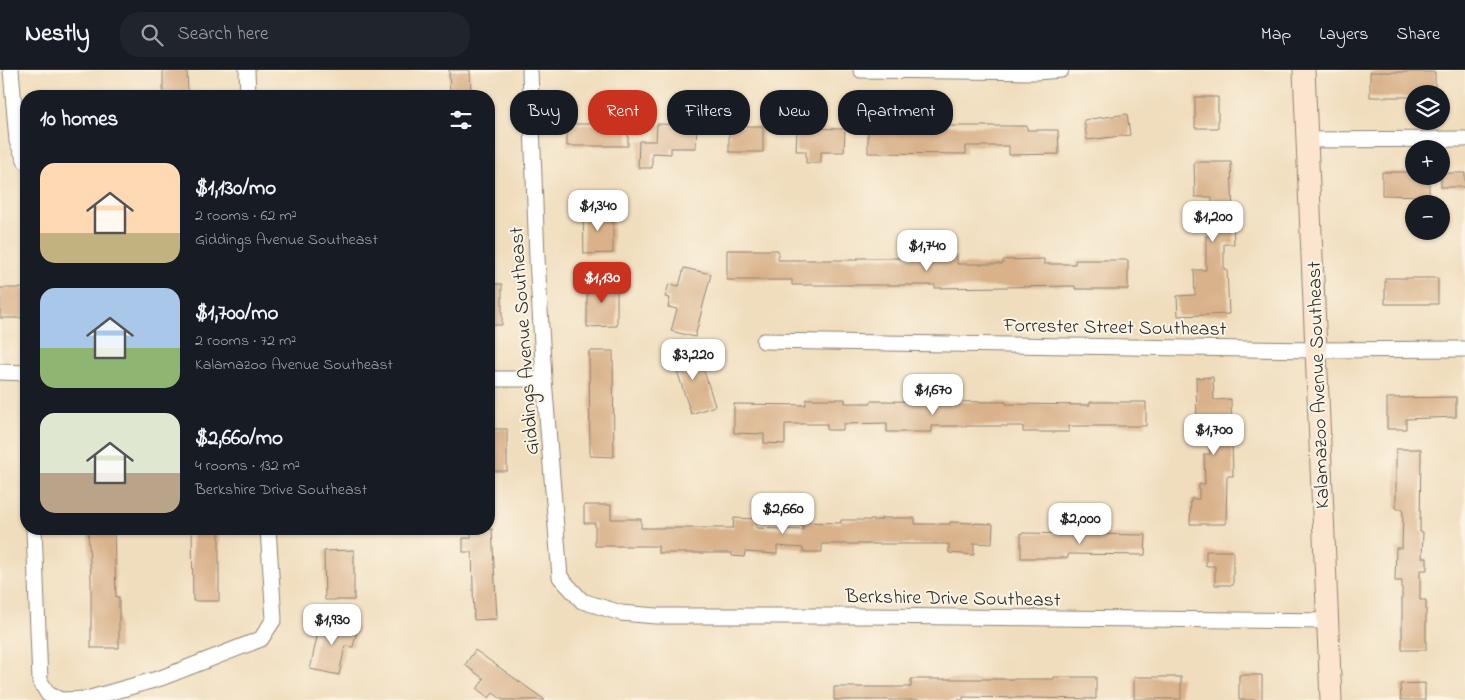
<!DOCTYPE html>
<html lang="en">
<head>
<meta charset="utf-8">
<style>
  body { margin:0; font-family:"Indie Flower",sans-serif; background:#20242c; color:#f1f3f6; height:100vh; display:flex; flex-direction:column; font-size:19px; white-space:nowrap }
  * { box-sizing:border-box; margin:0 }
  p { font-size:16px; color:#9ea1a6 }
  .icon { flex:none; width:28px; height:28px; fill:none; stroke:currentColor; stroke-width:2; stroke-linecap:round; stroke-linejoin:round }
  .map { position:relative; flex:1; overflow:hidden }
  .details { position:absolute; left:20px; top:20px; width:475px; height:445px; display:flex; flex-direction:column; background:#171b24; border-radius:20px; box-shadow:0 1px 4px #0004 }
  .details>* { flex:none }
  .top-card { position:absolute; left:510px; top:20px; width:475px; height:45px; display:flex; gap:10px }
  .tools { position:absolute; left:1405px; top:15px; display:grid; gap:10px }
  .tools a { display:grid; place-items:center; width:45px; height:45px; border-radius:50%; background:#171b24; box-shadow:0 1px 4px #0004; font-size:25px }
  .price { position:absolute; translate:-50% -42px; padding:0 11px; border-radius:10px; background:#fff; color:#222; font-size:16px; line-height:32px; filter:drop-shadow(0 1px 2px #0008) }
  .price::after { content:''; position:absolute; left:50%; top:30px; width:15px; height:11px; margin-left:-8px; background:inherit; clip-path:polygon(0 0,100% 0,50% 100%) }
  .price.current { background:#c8321e; color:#fff }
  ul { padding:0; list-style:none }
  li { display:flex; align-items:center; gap:15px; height:125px; padding:0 20px }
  li span { display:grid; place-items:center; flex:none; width:140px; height:100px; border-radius:15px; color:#555 }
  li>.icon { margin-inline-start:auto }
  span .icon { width:60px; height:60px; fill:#fffc; stroke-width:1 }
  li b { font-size:21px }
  h2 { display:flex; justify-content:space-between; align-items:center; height:60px; padding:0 20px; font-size:21px }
  .pill { padding:0 18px; border-radius:20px; background:#171b24; box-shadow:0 1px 4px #0004; font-size:18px; line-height:45px }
  .pill.current { background:#c8321e; color:#fff }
  header { display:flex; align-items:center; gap:30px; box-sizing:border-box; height:70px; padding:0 25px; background:#171b24; border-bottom:1px solid #363941 }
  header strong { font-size:24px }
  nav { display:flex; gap:28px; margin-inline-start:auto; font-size:18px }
  .search { width:350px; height:45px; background:#20242c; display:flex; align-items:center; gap:12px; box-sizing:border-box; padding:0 18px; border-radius:20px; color:#9ea1a6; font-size:19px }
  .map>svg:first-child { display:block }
  .building { fill:#d9b28b }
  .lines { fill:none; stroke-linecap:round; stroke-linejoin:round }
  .minor-casing { stroke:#8e8474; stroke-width:17 }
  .secondary-casing { stroke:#8e8474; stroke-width:23 }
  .minor { stroke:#fff; stroke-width:15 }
  .secondary { stroke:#fce5cf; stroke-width:21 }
  .labels { text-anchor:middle; stroke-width:4; stroke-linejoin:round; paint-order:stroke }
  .street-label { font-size:20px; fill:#2b2b2b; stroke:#fcf5e5 }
</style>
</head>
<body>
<header>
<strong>Nestly</strong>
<div class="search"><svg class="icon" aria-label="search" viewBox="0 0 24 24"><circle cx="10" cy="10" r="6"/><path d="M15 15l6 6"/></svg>Search here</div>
<nav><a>Map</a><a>Layers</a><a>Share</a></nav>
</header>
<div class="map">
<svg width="1465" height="630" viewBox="0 0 1465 630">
  <rect width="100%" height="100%" fill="#fcf5e5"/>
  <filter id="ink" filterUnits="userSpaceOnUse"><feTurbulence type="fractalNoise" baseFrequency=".02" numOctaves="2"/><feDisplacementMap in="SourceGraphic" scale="10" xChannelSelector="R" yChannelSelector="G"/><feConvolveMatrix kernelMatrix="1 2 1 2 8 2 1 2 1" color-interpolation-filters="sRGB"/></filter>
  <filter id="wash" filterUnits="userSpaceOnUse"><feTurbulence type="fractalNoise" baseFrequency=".0096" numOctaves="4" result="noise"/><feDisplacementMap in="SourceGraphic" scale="20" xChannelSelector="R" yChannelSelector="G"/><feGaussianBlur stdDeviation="1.12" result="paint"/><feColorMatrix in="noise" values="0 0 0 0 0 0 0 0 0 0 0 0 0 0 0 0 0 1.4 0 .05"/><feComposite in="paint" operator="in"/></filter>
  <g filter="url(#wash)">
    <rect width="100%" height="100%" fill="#f0ddbd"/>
    <g id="blocks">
      <path class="building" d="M163,0H187L188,26H163Z
        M449,0H470L471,26H450Z
        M1370,2H1435V24H1414V27H1370Z
        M1195,27H1218V58H1195Z
        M1127,44L1130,65L1087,70L1084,50Z
        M567,54H628V76H567Z
        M657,54L697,55L696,78H671V84L652,83V98H638L639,71H656Z
        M729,56H763V82H729Z
        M868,56H1027V60H1058L1059,84L1009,85V76H966V84L868,83Z
        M797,58L845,59L844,82H821V93H806V81H796Z
        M1194,92H1231L1234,174H1224V199H1227L1229,244L1178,246L1177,226L1195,225L1194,200H1206V166H1213L1212,127H1195Z
        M1382,102H1414V106H1429V126L1382,125Z
        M1441,103H1465V117H1441Z
        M583,141H613V183L584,184Z
        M727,180H778V190H857V188H935V186H957V194H1003V190L1044,189V194H1075V190H1128V219H1075V216L935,218V215H792V210H727Z
        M684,198L711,204L695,267L671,261L677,239L668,237L670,228L665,227L669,214L679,216Z
        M1385,208H1438V234H1385Z
        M617,210V256L587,257V211Z
        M489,214H502V255H489Z
        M0,218H26V248H0Z
        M690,276L697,296L702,294L715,336L691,344L671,282Z
        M589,281H613L614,387L590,386Z
        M1213,307L1214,330L1231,329L1233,406H1227L1226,454H1190L1191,429H1199V414H1205L1204,384H1210L1209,353L1197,354L1196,308Z
        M1456,327V347L1406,349V359H1387V328Z
        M806,329H845V333H871V331L1006,332V334L1090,335V332H1146V356H1069V362H1023V356H932V362H887V353L843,354V360H827V354H785V374L764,373V364L734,363V334L806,335Z
        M489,359H507V401H489Z
        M1396,379H1421L1420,462H1423L1422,488H1427V500H1420V530H1426V580H1402V511H1395L1396,478H1402L1403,439H1396Z
        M584,435H611V449H641V458H733L734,448L756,449V458L803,460V452L841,453V450H881V448H915V454H950V452L993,454L992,474L974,473V485L949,483V474H822V482H803V478L777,476V484L745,482L744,487L732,486V483H658V476H595V453H584Z
        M114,459L116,527H119V578H91V508L88,460Z
        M192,459H219V531H193Z
        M471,459H492L497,549L474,550L472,482H463V468H471Z
        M1021,463L1146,465L1145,485L1068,484V488H1021Z
        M354,480V530H325L324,481Z
        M1206,481H1233V515H1215V496H1206Z
        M321,549L358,557L353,577L345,576L339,605L310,599Z
        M475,580L545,630H503L493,623L489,628L477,619L484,609L465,595Z
        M1239,605H1262V630H1239Z
        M1054,607H1096V629L963,627V630H834V617H911V609H1054Z
        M1134,607H1181V629H1134Z
        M1425,613V630H1401L1400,614Z"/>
    </g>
  </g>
  <g filter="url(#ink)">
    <use href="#blocks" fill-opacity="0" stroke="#8e8474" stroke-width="1"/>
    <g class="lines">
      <defs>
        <path id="minor" d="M11,0L17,71L26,92
          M247,0L248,26
          M530,0L537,188L544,309L560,507L582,531L621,543L656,546H870L1327,551
          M861,0L1036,2L1061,0
          M1306,70L1465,69
          M764,271L1316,280L1465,279
          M0,302L26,303
          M489,309H544
          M34,459L40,611L48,624L61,630L87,629L161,608L261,569L274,549L268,459"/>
        <path id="secondary" d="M1304,0L1331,630"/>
      </defs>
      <use href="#minor" class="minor-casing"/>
      <use href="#secondary" class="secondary-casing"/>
      <use href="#minor" class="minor"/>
      <use href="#secondary" class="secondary"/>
    </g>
  </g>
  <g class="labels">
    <g class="street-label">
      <text transform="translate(1115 256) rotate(1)" y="7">Forrester Street Southeast</text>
      <text transform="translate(523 271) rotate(-94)" y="7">Giddings Avenue Southeast</text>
      <text transform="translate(1317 315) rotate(-92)" y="7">Kalamazoo Avenue Southeast</text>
      <text transform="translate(953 527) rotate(1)" y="7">Berkshire Drive Southeast</text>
    </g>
  </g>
</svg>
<div class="tools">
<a><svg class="icon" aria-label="layers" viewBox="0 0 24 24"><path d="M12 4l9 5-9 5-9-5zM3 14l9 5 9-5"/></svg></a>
<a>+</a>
<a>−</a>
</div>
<b class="price" style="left:598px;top:162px">$1,340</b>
<b class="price" style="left:1213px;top:173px">$1,200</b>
<b class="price" style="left:927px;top:202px">$1,740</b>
<b class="price current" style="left:602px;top:234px">$1,130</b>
<b class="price" style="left:693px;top:311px">$3,220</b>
<b class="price" style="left:933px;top:346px">$1,670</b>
<b class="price" style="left:1214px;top:386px">$1,700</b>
<b class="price" style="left:783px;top:465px">$2,660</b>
<b class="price" style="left:1080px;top:475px">$2,000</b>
<b class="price" style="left:332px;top:576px">$1,930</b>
<div class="top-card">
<a class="pill">Buy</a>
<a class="pill current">Rent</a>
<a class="pill">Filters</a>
<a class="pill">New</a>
<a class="pill">Apartment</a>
</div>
<section class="details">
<h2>10 homes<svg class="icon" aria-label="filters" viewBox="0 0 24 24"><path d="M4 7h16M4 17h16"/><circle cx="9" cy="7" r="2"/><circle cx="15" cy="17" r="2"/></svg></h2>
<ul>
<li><span style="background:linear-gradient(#ffd9b3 70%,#c2b280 0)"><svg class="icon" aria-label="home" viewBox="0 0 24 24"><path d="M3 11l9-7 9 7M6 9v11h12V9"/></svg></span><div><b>$1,130/mo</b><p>2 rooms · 62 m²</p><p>Giddings Avenue Southeast</p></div></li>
<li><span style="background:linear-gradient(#a9c7e8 60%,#8fb573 0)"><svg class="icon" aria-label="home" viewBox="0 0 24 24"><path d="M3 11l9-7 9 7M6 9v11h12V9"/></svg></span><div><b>$1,700/mo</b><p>2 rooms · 72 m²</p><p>Kalamazoo Avenue Southeast</p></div></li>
<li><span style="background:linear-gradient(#dfe7d0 60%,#b9a48a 0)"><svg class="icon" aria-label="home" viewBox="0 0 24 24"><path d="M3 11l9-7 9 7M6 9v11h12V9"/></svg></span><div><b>$2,660/mo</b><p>4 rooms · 132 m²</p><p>Berkshire Drive Southeast</p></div></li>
</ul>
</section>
</div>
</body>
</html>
